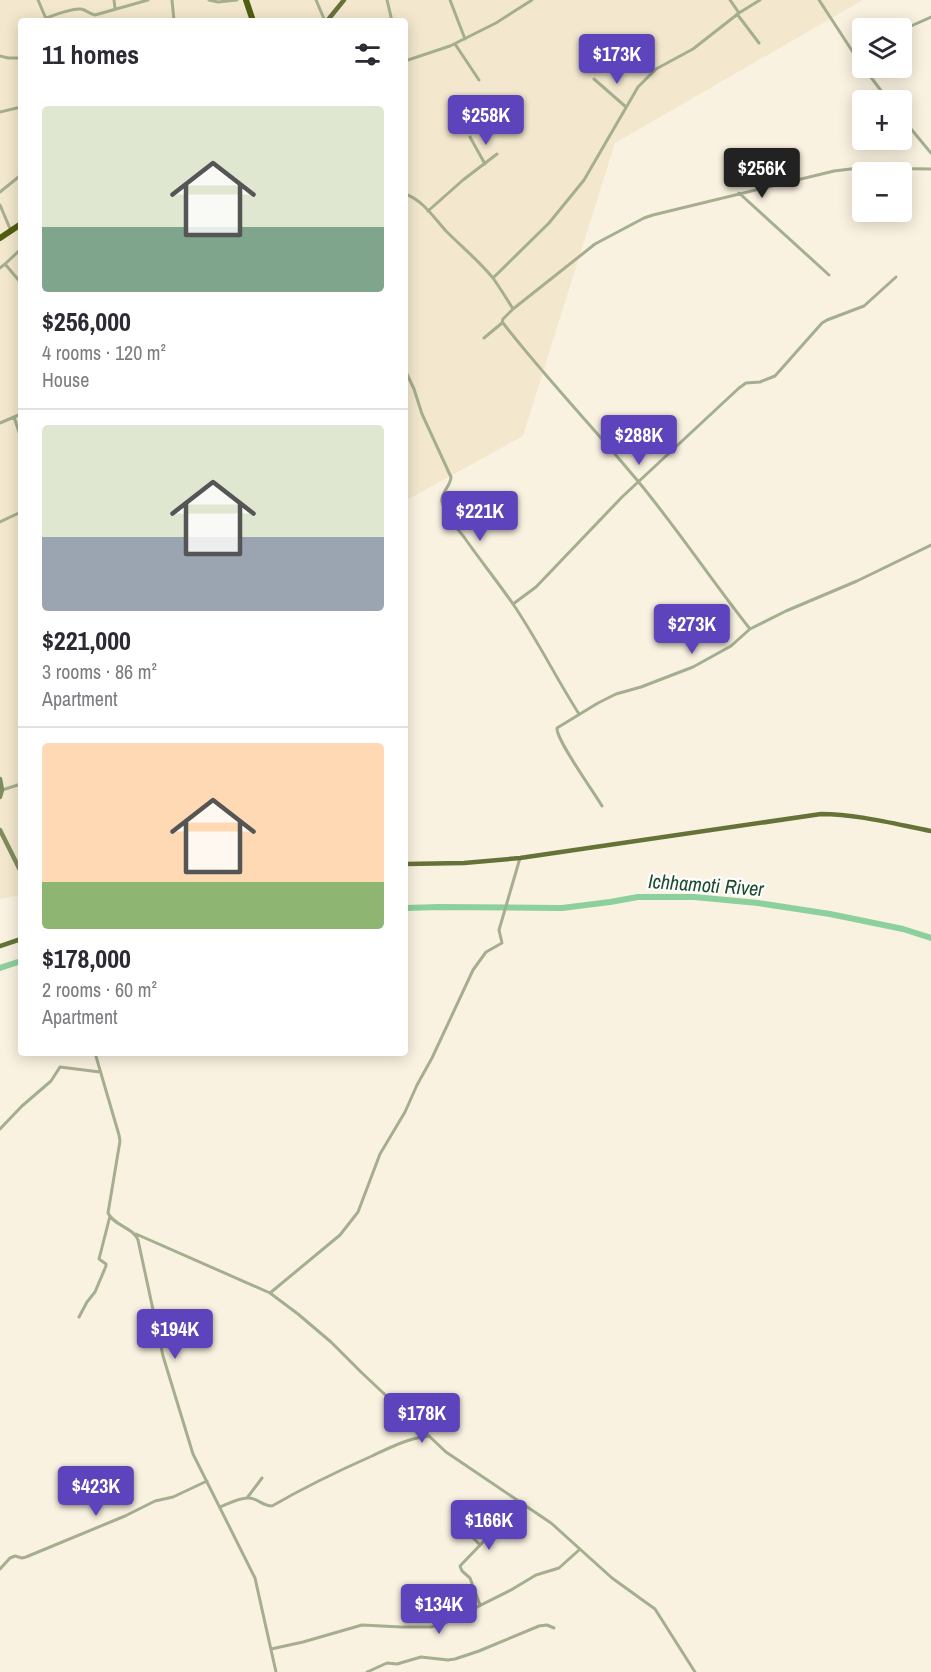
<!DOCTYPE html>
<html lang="en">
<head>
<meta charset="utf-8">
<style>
  body { margin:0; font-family:"Archivo Narrow",sans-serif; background:#f2f2f3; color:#2b2b33; height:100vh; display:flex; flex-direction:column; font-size:22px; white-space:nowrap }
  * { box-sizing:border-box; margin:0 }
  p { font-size:20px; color:#7c7c81 }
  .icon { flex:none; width:33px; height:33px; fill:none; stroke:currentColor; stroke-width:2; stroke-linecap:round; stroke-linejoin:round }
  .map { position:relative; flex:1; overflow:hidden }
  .side { position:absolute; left:18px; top:18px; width:390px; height:1038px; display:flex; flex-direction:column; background:#fff; border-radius:6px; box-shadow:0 3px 15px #0003 }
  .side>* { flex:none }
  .tools { position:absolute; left:852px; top:18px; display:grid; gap:12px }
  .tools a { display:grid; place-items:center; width:60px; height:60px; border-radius:6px; background:#fff; box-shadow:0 3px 15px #0003; font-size:30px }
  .price { position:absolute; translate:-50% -51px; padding:0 14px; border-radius:6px; background:#5d44bd; color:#fff; font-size:20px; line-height:39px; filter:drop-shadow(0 2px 3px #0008) }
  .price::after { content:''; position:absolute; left:50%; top:36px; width:18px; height:14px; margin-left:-9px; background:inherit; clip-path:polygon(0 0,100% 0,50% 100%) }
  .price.on { background:#222; color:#fff }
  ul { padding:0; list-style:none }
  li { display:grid; align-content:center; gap:12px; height:318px; padding:0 24px }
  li+li { border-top:2px solid #e1e1e2 }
  li span { display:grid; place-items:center; height:186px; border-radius:6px; color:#555 }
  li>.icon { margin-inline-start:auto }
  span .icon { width:108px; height:108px; fill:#fffc; stroke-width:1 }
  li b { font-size:26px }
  h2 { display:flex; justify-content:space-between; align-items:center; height:72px; padding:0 24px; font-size:26px }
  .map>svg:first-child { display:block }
  .built { fill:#f3e8ce }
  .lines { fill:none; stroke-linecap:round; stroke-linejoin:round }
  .river { stroke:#8cd09d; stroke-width:6 }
  .street { stroke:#a5ae8e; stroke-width:3 }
  .secondary { stroke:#808c5d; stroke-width:4.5 }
  .primary { stroke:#667338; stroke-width:4.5 }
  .highway { stroke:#505e0f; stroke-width:6 }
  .labels { text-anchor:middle; stroke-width:4.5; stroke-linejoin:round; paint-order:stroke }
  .water-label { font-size:20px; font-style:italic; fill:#1b4c2b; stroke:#fff }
</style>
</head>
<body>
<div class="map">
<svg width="931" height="1672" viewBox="0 0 931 1672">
  <rect width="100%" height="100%" fill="#faf2e0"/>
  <path class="built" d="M0,0H863L615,143L523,436L405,501V21H21V895L0,899Z"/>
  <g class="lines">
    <path class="river" d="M405,908L439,907L562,908L610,902L638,897H694L758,903L830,914L903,929L931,938
      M0,968L21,961"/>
    <path class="street" d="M38,0L47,21
      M114,0L115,8
      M172,0L174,21
      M209,0L218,2L237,0
      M316,0L325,21
      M387,0L392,21
      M450,0L465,39
      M730,0L739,13L760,0
      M819,0L862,66
      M737,14L759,43
      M46,18C54,15 72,8 81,9C87,10 89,14 95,15L148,0
      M202,21H203
      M902,30L931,17
      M455,44L479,80
      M854,54L862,49
      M0,56L8,58H21
      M405,61L450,46L496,23L532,0
      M864,68L888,100
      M594,79L626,107
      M0,112L21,107
      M902,118L931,153
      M470,137L485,164
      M0,192L21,175
      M739,193L829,275
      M405,194C423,200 434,218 446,231C462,247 479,261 493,278C500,288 507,299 513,309
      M0,205L11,231
      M428,211L463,180L497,154
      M5,264L21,249
      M0,268L5,264L21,283
      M493,278L549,223L584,180L638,87L656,69L693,49L739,13
      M503,323C545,377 593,427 637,480C677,528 711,580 750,629
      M484,338L502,323L503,319L513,309L595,244L644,218L653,215L834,171L859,168L931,169
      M405,370L414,389L422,414L451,477C451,486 440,493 442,502C445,515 456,527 464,537C480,560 497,581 513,604C537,639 556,678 579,714
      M14,417L21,438
      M0,423L21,414
      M0,522L21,512
      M513,604L536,587L622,497L739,388L746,383L760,382L775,376L822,323L827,320L864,306L896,277
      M2,790L21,784
      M602,806C594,792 556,740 557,728L598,703L616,694L641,687L693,667L731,646L750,629L786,611L857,581L931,545
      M95,1053L119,1135L120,1141L108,1213C114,1226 133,1227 138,1240L163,1356L193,1454L255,1578L276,1672
      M0,1129L22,1106L51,1081L60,1067L100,1072
      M136,1234L270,1293L298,1314L331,1342L362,1373L446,1452L551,1523L612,1578L655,1609L695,1672
      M270,1293L340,1235L358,1212L380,1154L405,1112L417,1085L432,1058L473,970L486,952L502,943L499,930L520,858
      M79,1317L87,1302L95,1292L106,1266V1264L99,1259L110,1216
      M247,1498L262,1478
      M220,1507C228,1504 240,1497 249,1498C257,1498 263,1506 272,1506C305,1487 338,1471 372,1456C391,1447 409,1438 429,1436
      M454,1518L480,1545
      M0,1569L10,1558L15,1556L22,1558L26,1557L125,1516L155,1501L173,1497L207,1481
      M480,1605L470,1578L462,1571L460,1566L510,1514L520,1501
      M271,1649L303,1642L362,1625L401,1627H431L443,1624L511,1590L536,1575L559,1568L579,1550
      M367,1672L387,1663L397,1664L421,1657L448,1660L455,1659L479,1651L539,1626L547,1625L554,1628"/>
    <path class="secondary" d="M0,779L2,790L0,797
      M0,830L21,872"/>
    <path class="primary" d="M327,21L344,0
      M405,864L464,863L520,858L821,814C857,814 895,824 931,831
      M0,946L21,939"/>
    <path class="highway" d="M246,0L253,21
      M0,238L21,224"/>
  </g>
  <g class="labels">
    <g class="water-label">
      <text transform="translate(706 885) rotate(4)" y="7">Ichhamoti River</text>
    </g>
  </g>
</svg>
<div class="tools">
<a><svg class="icon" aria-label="layers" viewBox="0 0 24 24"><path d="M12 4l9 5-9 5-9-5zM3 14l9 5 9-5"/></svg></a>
<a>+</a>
<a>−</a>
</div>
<b class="price" style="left:617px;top:85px">$173K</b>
<b class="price" style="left:486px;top:146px">$258K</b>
<b class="price on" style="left:762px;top:199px">$256K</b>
<b class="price" style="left:639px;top:466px">$288K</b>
<b class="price" style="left:480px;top:542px">$221K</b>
<b class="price" style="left:692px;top:655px">$273K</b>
<b class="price" style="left:175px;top:1360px">$194K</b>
<b class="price" style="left:422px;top:1444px">$178K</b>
<b class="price" style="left:96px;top:1517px">$423K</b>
<b class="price" style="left:489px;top:1551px">$166K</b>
<b class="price" style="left:439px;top:1635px">$134K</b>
<section class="side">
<h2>11 homes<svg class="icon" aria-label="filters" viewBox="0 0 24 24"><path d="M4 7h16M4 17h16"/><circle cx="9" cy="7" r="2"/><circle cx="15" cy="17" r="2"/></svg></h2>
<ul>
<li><span style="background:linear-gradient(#dfe7d0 65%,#7fa58c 0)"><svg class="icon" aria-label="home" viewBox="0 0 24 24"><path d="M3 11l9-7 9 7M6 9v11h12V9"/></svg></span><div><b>$256,000</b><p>4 rooms · 120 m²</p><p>House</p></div></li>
<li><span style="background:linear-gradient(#dfe7d0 60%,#9aa5b1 0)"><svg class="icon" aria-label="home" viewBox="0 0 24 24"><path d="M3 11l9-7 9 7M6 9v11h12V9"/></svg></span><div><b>$221,000</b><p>3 rooms · 86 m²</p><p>Apartment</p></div></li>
<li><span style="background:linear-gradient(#ffd9b3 75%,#8fb573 0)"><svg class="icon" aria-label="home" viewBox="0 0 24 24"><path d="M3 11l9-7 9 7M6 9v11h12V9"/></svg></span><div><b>$178,000</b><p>2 rooms · 60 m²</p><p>Apartment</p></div></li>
</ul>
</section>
</div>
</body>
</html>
